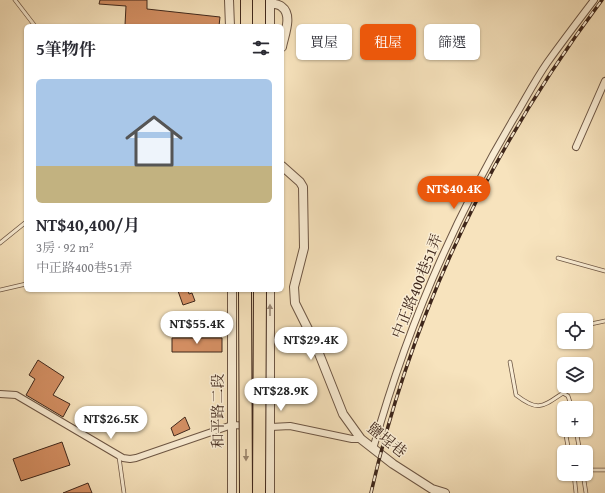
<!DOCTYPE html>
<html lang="zh-TW">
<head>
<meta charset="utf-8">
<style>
  body { margin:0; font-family:"Gentium Book Plus","Noto Serif TC",serif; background:#f7f7f7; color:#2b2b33; height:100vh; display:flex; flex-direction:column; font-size:15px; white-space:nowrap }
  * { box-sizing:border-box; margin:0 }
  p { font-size:13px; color:#7c7c81 }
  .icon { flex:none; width:22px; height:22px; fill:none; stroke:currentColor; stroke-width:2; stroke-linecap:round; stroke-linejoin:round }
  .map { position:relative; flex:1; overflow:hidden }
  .drawer { position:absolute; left:24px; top:24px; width:260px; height:268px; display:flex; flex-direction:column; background:#fff; border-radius:6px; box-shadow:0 1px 3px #0004 }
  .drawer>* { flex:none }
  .top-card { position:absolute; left:296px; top:24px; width:249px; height:36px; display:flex; gap:8px }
  .buttons { position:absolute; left:557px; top:313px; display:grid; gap:8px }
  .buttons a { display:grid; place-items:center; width:36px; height:36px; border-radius:6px; background:#fff; box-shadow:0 1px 3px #0004; font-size:20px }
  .price { position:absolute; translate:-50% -34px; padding:0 9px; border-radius:14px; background:#fff; color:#222; font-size:13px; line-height:26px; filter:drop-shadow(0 1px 2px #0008) }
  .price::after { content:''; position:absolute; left:50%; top:24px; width:12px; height:9px; margin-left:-6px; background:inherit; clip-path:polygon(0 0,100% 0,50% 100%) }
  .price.current { background:#ea580c; color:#fff }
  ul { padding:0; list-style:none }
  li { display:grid; align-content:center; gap:8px; height:212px; padding:0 12px }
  li span { display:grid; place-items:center; height:124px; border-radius:6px; color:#555 }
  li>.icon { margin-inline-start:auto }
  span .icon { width:72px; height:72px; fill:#fffc; stroke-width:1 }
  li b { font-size:17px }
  h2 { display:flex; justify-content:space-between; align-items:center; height:48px; padding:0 12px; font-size:17px }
  .pill { padding:0 14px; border-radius:6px; background:#fff; box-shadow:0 1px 3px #0004; font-size:14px; line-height:36px }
  .pill.current { background:#ea580c; color:#fff }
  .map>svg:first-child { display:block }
  .building { fill:#d48f63; stroke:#3f271b }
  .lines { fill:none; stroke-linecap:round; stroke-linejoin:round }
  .service-casing { stroke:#6d5644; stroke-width:4.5 }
  .minor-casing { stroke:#6d5644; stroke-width:8 }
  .tertiary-casing { stroke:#6d5644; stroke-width:10 }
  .motorway-casing { stroke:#3f271b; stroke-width:14 }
  .service { stroke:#faedd4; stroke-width:3 }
  .minor { stroke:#faedd4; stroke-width:6 }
  .tertiary { stroke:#faedd4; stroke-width:8 }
  .motorway { stroke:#f7e3bd; stroke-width:12 }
  .rail-casing { stroke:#3f271b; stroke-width:3.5 }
  .rail { stroke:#faedd4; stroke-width:2; stroke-dasharray:6; stroke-linecap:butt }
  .motorway-bridge-casing { stroke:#3f271b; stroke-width:14; stroke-linecap:butt }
  .motorway-bridge { stroke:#f7e3bd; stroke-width:12 }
  .oneway { fill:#9c8a78 }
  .oneway2 { fill:#9b856c }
  .labels { text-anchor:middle; stroke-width:3; stroke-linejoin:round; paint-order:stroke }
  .street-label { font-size:15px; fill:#3f271b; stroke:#faedd4 }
</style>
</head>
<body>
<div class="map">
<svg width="605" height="493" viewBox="0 0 605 493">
  <rect width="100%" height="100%" fill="#f7e3bd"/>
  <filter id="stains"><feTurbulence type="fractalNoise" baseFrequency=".005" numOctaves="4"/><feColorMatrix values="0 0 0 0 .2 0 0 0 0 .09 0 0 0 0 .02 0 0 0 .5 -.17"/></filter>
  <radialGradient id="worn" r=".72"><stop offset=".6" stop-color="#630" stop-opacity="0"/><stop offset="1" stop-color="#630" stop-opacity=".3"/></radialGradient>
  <path class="building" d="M100,0H147V9L220,17L219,26L125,25L126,6L99,4Z
    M182,290H188L189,294L192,293L195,301L183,305L178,291Z
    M172,338H222V352H172Z
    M38,360L64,377L53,395L70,404L63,417L26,395L35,379L29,375Z
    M185,417L190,429L174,436L171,428Z
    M62,442L70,465L21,481L13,459Z
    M88,483L92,493H63Z"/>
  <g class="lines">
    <defs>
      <path id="service" d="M15,0L35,26
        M0,243L26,222
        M558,258L605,271
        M0,290L26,284
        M586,325L605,321
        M510,362L516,395C538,412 542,407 563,393L568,396L572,408
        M560,408L564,427
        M565,430L569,452
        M576,430L580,452
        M119,457L124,493
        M586,470H605
        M574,474L576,493
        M583,474L586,493"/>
      <path id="minor" d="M576,147L605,81
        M0,394L16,395L123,458L130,459L136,458L232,425L271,427L290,426L352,439H361
        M373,449C406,330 454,218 517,113C527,96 536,79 547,63C562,42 578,21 594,0"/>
      <path id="tertiary" d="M229,0L230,26
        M270,3C274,4 279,4 282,7C293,15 284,36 282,47
        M270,26V0
        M282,166L300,182L303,187L304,248L294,287L295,303L314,341L343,414L361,439L393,464L432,489L445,493
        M232,290V493
        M270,290V493"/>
      <path id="motorway" d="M247,0V26"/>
    </defs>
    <use href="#service" class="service-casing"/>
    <use href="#minor" class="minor-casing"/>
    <use href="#tertiary" class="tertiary-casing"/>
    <use href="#motorway" class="motorway-casing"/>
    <use href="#service" class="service"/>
    <use href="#minor" class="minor"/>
    <use href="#tertiary" class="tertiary"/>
    <use href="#motorway" class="motorway"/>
    <defs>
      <path id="rail" d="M371,493C412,312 491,148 602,0"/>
    </defs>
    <use href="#rail" class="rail-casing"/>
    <use href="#rail" class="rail"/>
    <defs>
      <path id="motorway-bridge" d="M259,0V26
        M245,290L246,493
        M259,493L260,290"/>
    </defs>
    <use href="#motorway-bridge" class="motorway-bridge-casing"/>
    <use href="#motorway-bridge" class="motorway-bridge"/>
  </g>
  <defs><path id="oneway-solid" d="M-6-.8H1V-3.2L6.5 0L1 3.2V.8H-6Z"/></defs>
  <use class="oneway" href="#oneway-solid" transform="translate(270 310) rotate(-90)"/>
  <use class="oneway2" href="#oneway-solid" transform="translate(246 455) rotate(90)"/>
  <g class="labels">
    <g class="street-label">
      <text transform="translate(417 286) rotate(-68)" y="5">中正路400巷51弄</text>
      <text transform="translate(218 411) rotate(-90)" y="5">和平路二段</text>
      <text transform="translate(387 440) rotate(39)" y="5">鹽埕巷</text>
    </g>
  </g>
  <rect width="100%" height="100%" filter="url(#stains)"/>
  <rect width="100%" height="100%" fill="url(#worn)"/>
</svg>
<div class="buttons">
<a><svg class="icon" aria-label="locate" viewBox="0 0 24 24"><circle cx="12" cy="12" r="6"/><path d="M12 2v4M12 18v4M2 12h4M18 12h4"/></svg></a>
<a><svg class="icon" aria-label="layers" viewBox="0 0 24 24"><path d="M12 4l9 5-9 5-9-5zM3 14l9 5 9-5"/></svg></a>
<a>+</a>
<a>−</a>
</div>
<b class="price current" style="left:454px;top:210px">NT$40.4K</b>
<b class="price" style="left:197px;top:345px">NT$55.4K</b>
<b class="price" style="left:311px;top:361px">NT$29.4K</b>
<b class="price" style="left:281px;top:412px">NT$28.9K</b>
<b class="price" style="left:111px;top:440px">NT$26.5K</b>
<div class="top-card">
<a class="pill">買屋</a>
<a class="pill current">租屋</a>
<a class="pill">篩選</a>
</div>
<section class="drawer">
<h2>5筆物件<svg class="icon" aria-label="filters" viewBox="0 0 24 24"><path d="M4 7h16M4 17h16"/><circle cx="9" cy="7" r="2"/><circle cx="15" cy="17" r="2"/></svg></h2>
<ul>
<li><span style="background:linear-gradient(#a9c7e8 70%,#c2b280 0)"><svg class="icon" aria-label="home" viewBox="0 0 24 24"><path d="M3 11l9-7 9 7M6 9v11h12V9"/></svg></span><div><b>NT$40,400/月</b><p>3房 · 92 m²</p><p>中正路400巷51弄</p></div></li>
</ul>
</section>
</div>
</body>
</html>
